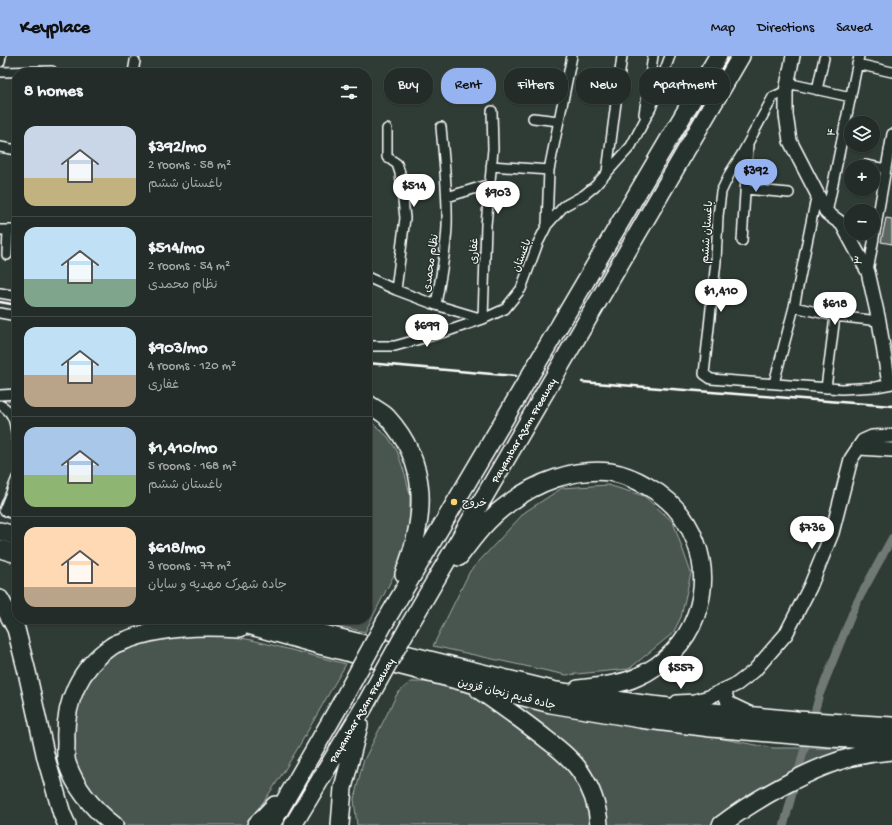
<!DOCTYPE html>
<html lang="en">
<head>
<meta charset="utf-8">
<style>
  body { margin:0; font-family:"Gochi Hand","Playpen Sans Arabic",sans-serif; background:#2f3834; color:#f1f3f6; height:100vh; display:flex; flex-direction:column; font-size:15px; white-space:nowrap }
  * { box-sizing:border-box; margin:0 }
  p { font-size:13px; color:#a3a7a8 }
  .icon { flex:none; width:22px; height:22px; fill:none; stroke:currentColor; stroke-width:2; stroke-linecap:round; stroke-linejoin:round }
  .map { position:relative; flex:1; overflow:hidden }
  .panel { position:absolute; left:12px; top:12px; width:360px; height:556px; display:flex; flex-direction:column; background:#232c28; border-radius:16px; box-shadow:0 1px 3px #0004,0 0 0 1px #404845 }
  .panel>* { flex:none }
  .hud { position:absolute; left:384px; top:12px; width:380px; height:36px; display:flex; gap:8px }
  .fabs { position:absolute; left:844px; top:60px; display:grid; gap:8px }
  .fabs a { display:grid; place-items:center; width:36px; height:36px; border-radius:50%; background:#232c28; box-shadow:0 1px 3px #0004,0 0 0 1px #404845; font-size:20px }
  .price { position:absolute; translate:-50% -34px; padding:0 9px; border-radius:14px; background:#fff; color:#222; font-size:13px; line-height:26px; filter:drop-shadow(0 1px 2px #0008) }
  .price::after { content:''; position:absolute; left:50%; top:24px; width:12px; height:9px; margin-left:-6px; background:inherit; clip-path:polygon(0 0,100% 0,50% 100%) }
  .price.current { background:#95b2f1; color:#111 }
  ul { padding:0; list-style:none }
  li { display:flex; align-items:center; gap:12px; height:100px; padding:0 12px }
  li+li { border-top:1px solid #404845 }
  li span { display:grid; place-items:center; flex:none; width:112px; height:80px; border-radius:12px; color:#555 }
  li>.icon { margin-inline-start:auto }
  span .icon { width:48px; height:48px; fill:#fffc; stroke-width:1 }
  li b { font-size:17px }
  h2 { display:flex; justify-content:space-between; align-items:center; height:48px; padding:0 12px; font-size:17px }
  .tag { padding:0 14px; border-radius:16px; background:#232c28; box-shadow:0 1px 3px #0004,0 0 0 1px #404845; font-size:14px; line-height:36px }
  .tag.current { background:#95b2f1; color:#111 }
  header { display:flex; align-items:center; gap:24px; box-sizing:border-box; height:56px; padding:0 20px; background:#95b2f1; color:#111 }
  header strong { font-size:19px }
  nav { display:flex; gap:22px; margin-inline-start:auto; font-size:14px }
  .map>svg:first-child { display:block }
  .green { fill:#4a544f; stroke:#a4aaa7 }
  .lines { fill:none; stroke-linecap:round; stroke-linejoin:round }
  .canal { stroke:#707975; stroke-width:8 }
  .building { fill:#5b6661; stroke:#fff }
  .street-casing { stroke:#fff; stroke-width:12 }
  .secondary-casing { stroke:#fff; stroke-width:16 }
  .highway-casing { stroke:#fff; stroke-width:20 }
  .street { stroke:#26332d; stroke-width:9 }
  .secondary { stroke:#26332d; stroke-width:13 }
  .highway { stroke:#26332d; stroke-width:17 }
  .rail { stroke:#fff; stroke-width:2.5 }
  .highway-bridge-casing { stroke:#fff; stroke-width:20; stroke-linecap:butt }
  .highway-bridge { stroke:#26332d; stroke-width:17 }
  .poi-dot { fill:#ffd166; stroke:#26332d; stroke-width:1.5 }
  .labels { text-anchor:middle; stroke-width:3; stroke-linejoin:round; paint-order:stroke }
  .street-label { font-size:11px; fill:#fff; stroke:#26332d }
  .poi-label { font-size:11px; fill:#fff; stroke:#26332d; text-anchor:start }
</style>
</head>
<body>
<header>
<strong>Keyplace</strong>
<nav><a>Map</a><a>Directions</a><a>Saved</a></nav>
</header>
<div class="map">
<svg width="892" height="769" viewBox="0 0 892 769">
  <rect width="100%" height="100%" fill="#2f3b35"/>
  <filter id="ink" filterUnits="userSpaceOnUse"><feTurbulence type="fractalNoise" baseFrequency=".025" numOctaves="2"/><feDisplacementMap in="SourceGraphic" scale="8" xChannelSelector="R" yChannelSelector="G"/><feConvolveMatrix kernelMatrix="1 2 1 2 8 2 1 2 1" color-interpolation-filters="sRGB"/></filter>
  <g filter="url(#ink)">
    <path class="green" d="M367,362L388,381L397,395L405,418L410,439V470L402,503L365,576L321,566L313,563H367Z
      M608,429L644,440L673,466L691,517L681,561L673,577L629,613L566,619L433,590L470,515L525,456L562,432Z
      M218,578L252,584L346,608C314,662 285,721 246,769H121L97,748L74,705L72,665L85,628L98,613L110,602L129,590L150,582Z
      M410,626H444L469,634L558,698L585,736L595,769H357L354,743L363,706L397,638Z
      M505,644L773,692H859L720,761L710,769H607V761L595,731Z"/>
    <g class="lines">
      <path class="canal" d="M812,666L819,640L856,548L892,482
        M784,769L808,679"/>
    </g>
    <path class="building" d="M886,162L892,163V188L881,186Z"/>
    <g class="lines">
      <defs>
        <path id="street" d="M0,6L1,0
          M857,8L892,16
          M0,16L52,15V17
          M133,17L135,5
          M787,27L851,41
          M817,34L824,2
          M786,35L773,41L742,98L730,117L721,136L718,160L716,205L704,318L711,323L842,333L876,331L892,328
          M644,58L653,0
          M533,62L559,65
          M387,73V101L397,108L400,117L405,162L396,234
          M0,91L17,94
          M865,109L886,113
          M491,110L549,114
          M607,116L622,0
          M745,133L789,137
          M447,141L490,128
          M827,157L859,0
          M547,169L549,114L572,0
          M0,174H17
          M742,185L748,89
          M7,199L8,175
          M868,216L892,78
          M367,221L396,234L436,249L483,263L505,253L521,233L538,187L547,169L564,150L584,139L595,130L631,90L651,52L670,0
          M0,237L17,240
          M436,249C440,223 446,197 447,170C448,137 444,104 441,71
          M794,251L835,260L879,265
          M0,257L17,260
          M367,290H395L445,276L483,263L486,169L493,93L492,55
          M774,327L794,251L817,137
          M826,332L835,260
          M0,339L17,338
          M0,349C15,356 15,369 17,384
          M17,422L4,454L17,460"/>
        <path id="secondary" d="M793,0L786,35V59L790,85L827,157L842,168L868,216L879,265L888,322L892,324
          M859,392L892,394
          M724,634L728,647L747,656
          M677,646L695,645L709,641L737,628L754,615L786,578L810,531L832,477L851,403L863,385L872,381L892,380"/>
        <path id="highway" d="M367,347C373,352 382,356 387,361C430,408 426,462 404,518
          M0,475L17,480
          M0,493L17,498
          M459,501C473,482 488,462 508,448C536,426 574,412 610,416C623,418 635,423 647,430C693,455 714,509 696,559C686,587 664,609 637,621C621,629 595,631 578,633
          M0,543L16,573L27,616L46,702L62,758L67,769
          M226,563L319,589L551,648L640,663L711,672L830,682L892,685
          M278,563L320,577L556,635L643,648L713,656L797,664L892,670
          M385,566L718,0
          M410,568L741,0
          M479,634C502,650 525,666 546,683C558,692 571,702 580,715C590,730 598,750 599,769
          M114,769C93,753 76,733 67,707C65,701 66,693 66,686C64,647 79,612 112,590C116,587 122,586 126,584C163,570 202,570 240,572
          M256,769L275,749
          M271,769L341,647
          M293,769L364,651
          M340,769L343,732L359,669
          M721,769C754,744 812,711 852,701C865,698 879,696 892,695"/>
      </defs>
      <use href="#street" class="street-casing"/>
      <use href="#secondary" class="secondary-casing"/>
      <use href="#highway" class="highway-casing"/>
      <use href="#street" class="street"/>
      <use href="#secondary" class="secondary"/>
      <use href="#highway" class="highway"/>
      <path class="rail" d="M0,246L17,249
        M367,307L516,320
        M582,326L892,350"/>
      <defs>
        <path id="highway-bridge" d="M341,647L385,566
          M364,651L410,568"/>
      </defs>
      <use href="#highway-bridge" class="highway-bridge-casing"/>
      <use href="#highway-bridge" class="highway-bridge"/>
    </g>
  </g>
  <circle class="poi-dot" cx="454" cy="446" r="4"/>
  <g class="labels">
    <g class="street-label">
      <text transform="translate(831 76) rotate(-79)" y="4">۴</text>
      <text transform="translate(706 176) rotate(-86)" y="4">باغستان ششم</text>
      <text transform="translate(473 195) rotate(-88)" y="4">غفاری</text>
      <text transform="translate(521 199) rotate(-69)" y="4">باغستان</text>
      <text transform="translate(858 204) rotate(-80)" y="4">۳</text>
      <text transform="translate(430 207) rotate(-82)" y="4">نظام محمدی</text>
      <text transform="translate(523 374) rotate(-60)" y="4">Payambar Azam Freeway</text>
      <text transform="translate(507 637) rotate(14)" y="4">جاده قدیم زنجان قزوین</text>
      <text transform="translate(361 654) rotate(-60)" y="4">Payambar Azam Freeway</text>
    </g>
    <g class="poi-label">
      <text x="462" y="450">خروج</text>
    </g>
  </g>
</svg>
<div class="fabs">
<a><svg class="icon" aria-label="layers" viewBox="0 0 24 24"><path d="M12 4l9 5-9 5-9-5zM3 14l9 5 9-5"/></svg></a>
<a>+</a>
<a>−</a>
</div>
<b class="price current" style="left:756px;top:137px">$392</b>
<b class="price" style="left:414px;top:152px">$514</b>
<b class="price" style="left:498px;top:159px">$903</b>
<b class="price" style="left:721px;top:257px">$1,410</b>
<b class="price" style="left:835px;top:270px">$618</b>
<b class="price" style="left:427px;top:292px">$699</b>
<b class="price" style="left:812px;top:494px">$736</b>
<b class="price" style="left:681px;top:634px">$557</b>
<div class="hud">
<a class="tag">Buy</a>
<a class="tag current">Rent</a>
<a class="tag">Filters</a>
<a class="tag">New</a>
<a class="tag">Apartment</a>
</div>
<section class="panel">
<h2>8 homes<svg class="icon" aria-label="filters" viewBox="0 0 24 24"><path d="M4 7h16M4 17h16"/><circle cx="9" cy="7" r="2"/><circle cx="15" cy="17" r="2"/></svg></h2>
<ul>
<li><span style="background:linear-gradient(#c9d6e8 65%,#c2b280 0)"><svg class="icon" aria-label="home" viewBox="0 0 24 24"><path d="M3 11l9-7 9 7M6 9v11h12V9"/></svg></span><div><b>$392/mo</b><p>2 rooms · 58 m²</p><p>باغستان ششم</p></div></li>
<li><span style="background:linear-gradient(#bfe0f5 65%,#7fa58c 0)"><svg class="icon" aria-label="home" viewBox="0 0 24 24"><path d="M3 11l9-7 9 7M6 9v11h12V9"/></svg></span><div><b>$514/mo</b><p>2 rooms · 54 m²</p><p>نظام محمدی</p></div></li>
<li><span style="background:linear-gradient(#bfe0f5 60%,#b9a48a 0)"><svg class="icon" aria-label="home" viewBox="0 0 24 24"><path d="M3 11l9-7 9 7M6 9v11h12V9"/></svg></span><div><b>$903/mo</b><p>4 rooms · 120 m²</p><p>غفاری</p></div></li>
<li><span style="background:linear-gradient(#a9c7e8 60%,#8fb573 0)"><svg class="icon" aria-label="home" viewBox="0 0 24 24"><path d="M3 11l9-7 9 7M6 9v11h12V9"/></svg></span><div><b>$1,410/mo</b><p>5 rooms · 168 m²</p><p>باغستان ششم</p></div></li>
<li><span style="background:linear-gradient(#ffd9b3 75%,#b9a48a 0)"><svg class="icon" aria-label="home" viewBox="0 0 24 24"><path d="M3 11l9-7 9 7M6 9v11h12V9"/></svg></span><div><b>$618/mo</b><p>3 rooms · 77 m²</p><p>جاده شهرک مهدیه و سایان</p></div></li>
</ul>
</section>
</div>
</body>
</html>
